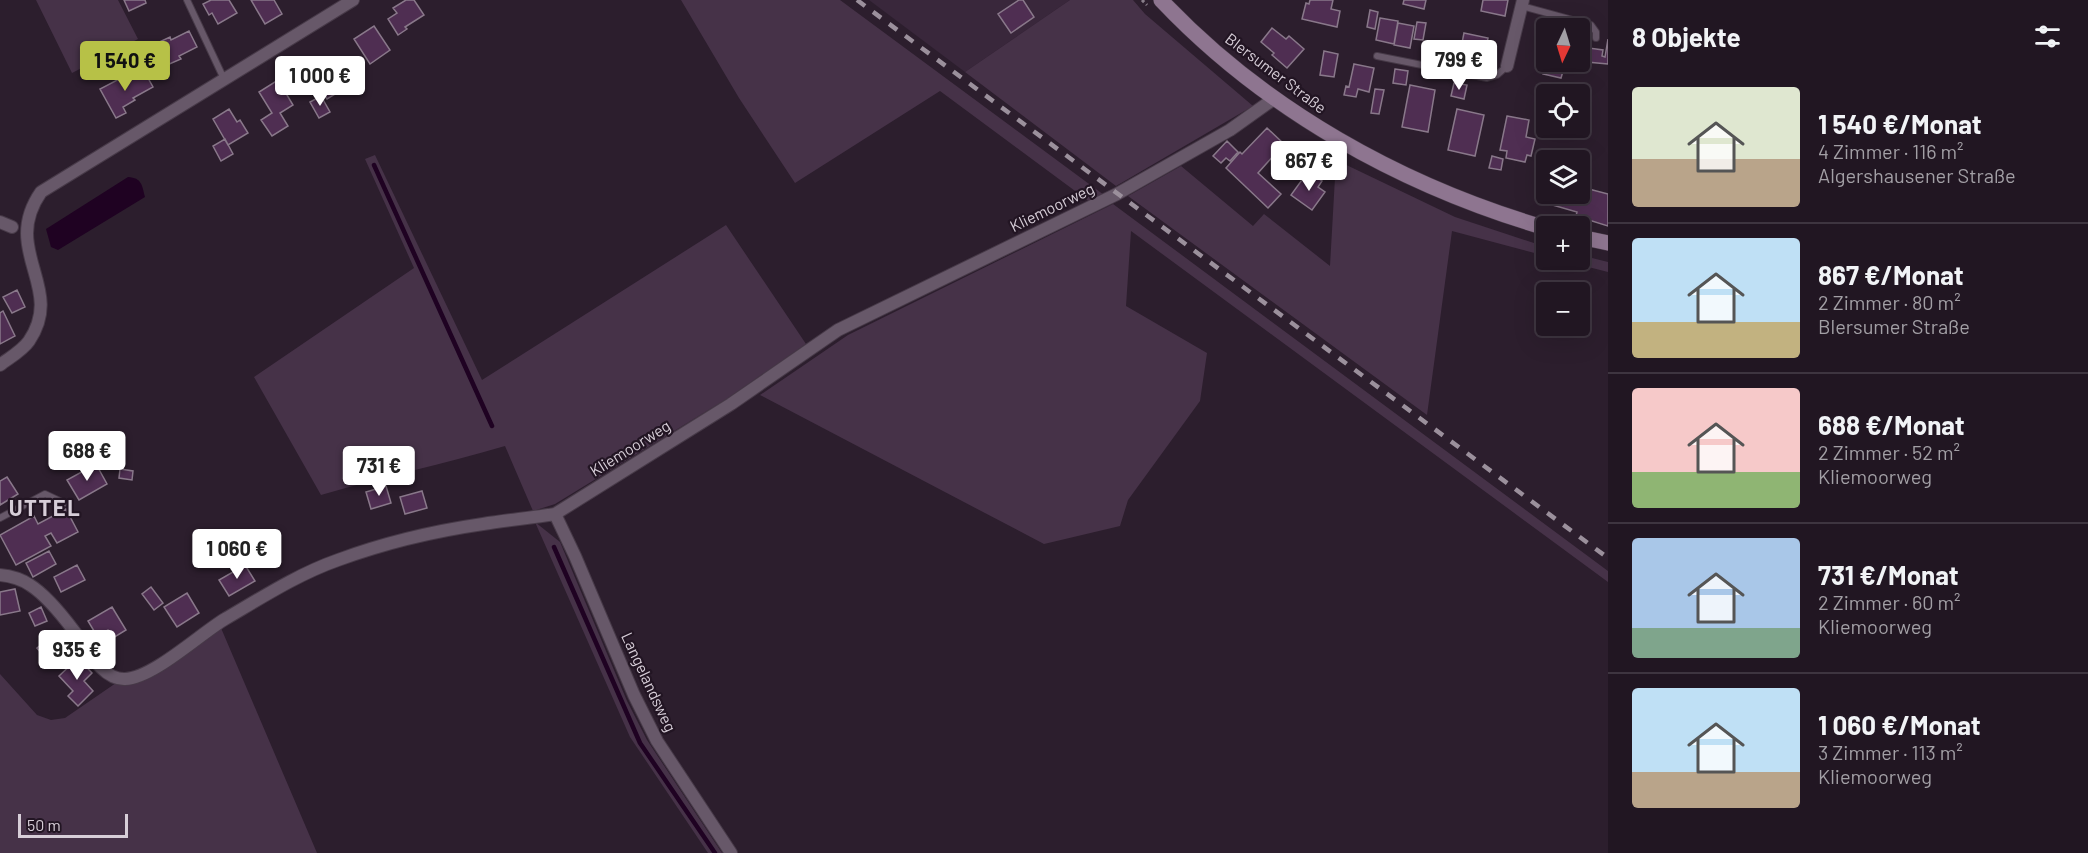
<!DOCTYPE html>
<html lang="de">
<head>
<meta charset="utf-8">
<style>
  body { margin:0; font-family:Barlow,sans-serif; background:#291f2a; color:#f1f3f6; height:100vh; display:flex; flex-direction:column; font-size:22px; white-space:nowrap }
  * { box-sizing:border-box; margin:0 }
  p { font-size:20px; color:#a29fa5 }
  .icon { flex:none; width:33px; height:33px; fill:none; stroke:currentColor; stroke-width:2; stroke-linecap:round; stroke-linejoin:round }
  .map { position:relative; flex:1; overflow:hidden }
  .sheet { display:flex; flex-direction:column; background:#211622; width:480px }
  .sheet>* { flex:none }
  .needle { width:39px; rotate:184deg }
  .fabs { position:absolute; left:1536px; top:18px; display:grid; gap:12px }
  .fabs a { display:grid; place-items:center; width:54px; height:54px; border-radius:6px; background:#211622; box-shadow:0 6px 24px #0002,0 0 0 2px #3e3540; font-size:30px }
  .scale { position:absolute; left:18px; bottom:15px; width:110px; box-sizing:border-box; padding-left:6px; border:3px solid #d7ced8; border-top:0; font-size:16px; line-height:21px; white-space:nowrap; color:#d7ced8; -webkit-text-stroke:4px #221523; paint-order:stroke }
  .price { position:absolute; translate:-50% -51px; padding:0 14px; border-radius:6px; background:#fff; color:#222; font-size:20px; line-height:39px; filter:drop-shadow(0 2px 3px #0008) }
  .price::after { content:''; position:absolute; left:50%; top:36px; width:18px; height:14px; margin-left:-9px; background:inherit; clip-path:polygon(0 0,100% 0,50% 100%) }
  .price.selected { background:#b7c147; color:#111 }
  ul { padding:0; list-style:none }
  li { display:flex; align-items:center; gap:18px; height:150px; padding:0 24px }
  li+li { border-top:2px solid #3e3540 }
  li span { display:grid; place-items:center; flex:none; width:168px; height:120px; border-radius:6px; color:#555 }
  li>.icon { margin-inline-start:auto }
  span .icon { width:72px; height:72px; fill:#fffc; stroke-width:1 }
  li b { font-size:26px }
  h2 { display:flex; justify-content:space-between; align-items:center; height:72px; padding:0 24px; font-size:26px }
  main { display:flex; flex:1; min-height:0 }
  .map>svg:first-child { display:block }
  .built { fill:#39273b }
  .green { fill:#463248 }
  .water { fill:#1f0222 }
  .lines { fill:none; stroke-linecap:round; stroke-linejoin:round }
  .stream { stroke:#1f0222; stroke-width:4.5 }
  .building { fill:#4f2e52; stroke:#89788a; stroke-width:1.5 }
  .lane-casing { stroke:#473a48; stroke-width:8 }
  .street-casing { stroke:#473a48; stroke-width:14 }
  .secondary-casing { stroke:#473a48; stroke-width:16 }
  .path { stroke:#897e8a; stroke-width:3; stroke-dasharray:3 3; stroke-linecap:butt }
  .lane { stroke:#675869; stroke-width:6 }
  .street { stroke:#675869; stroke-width:12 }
  .secondary { stroke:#8e7590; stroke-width:15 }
  .rail { stroke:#9b909c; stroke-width:4.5; stroke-dasharray:10 10; stroke-linecap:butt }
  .labels { text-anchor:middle; stroke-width:4.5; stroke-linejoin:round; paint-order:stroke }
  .street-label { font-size:16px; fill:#d7ced8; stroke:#221523 }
  .district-label { font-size:22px; font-weight:bold; letter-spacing:1.5px; fill:#d7ced8; stroke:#221523 }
</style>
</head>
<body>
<main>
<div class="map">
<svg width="1608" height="853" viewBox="0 0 1608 853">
  <rect width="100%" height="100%" fill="#2c1e2d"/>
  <path class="built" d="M869,0H1070L965,72Z"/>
  <path class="green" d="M36,0H118L138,39L72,73Z
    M681,0H840L1104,195L1090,202L940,91L795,183L739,98Z
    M1070,0H1133L1145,14L1253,106L1116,186L965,72Z
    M375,155L482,380L726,225L806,344L728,398L555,504L533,511L505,446C444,464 382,477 321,495L254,377L414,268L365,159Z
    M1336,160L1455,217L1546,247V256L1452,231L1427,415L1128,196L1181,166L1253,226L1264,214L1330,266Z
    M1113,204L1608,571V582L1131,231L1126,306L1207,353L1200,401L1128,500L1120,526L1044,544L760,395L848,335Z
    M1580,255L1608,262V272L1561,260H1580Z
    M535,522L560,542L627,701L647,740L722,853H708L630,737Z
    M221,628L317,853H0V674L37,715L51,720L65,718L116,683L130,684L137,682Z"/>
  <path class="water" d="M128,177C142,178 142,185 145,197L58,250L51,247L46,229Z"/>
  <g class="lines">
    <path class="stream" d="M374,165L492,426
      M554,547L640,743L715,853"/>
  </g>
  <path class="building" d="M124,0H145L146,3L129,11Z
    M211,0H229L237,13L218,24L212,13L209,15L203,4Z
    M251,0H274L282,14L265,24Z
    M406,0H414L424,15L405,27L407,29L398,35L388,19L397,13L393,8Z
    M1019,0H1023L1034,17L1011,33L998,14Z
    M1310,0H1333L1331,9L1340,11L1337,27L1302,19L1306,3L1309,4Z
    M1404,0H1426L1424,9L1403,4Z
    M1483,0H1508L1505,16L1481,11Z
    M1370,10L1378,12L1375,29L1367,27Z
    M1380,18L1398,21L1394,44L1376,40Z
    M1417,22L1426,23L1423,40L1414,39Z
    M1398,23L1414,26L1410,48L1394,45Z
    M374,26L390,50L370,64L354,39Z
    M1272,28L1286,39L1289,36L1304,49L1287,68L1272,55L1274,53L1261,42Z
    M189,31L197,47L179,56L181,59L167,65L157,43L170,37L171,40Z
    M1464,33L1488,38L1484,60L1460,55L1458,65L1448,63L1450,51L1460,53Z
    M1546,35V62H1558L1557,65L1537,60L1539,51L1542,52Z
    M1608,39V64L1587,62L1589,48L1603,50L1602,56L1605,57Z
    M1324,51L1338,54L1334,77L1320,75Z
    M314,57L330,83L343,75L350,85L327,99L304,63Z
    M112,61L116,71L107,75L103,66Z
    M1354,64L1374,68L1369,92L1358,89L1356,97L1344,95L1346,86L1349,87Z
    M1545,66L1563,71L1561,78L1543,74Z
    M1395,69L1408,71L1406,85L1393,83Z
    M144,71L153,87L133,98L135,100L123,107L126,113L116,118L100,89L123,77L125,81Z
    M278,80L293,105L280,113L288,126L272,136L261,120L272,113L259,92Z
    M1454,83L1467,85L1464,99L1451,96Z
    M1410,85L1435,90L1428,132L1402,127Z
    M1375,89L1384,90L1379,114L1371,113Z
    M321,96L330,112L319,118L310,102Z
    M229,109L237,122L240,120L248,133L228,145L213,119Z
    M1457,109L1484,115L1475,156L1448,150Z
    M1507,116L1529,120L1526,137L1535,139L1531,156L1527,155L1525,162L1506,158L1507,151L1500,150Z
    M1267,128L1284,144L1258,173L1281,194L1268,208L1226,168L1240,152L1242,154Z
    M225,139L233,154L221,161L213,146Z
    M1227,141L1238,152L1230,161L1226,158L1221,163L1213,156Z
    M1492,156L1503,159L1501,170L1489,168Z
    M1313,175L1322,181L1318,187L1325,192L1312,210L1291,195L1304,177L1309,181Z
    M1585,188L1608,194V226L1576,216L1577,212L1549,204L1552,194H1580V190L1585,191Z
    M17,290L25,307L12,313L3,297Z
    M3,311L15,336L0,344V313Z
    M96,464L107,484L79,500L67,480Z
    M120,469L133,471L132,480L119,478Z
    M7,477L18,494L0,505V481Z
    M386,486L391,503L371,509L366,492Z
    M422,491L427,508L405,514L400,497Z
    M66,509L78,532L57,543L51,533L45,536L51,546L16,565L0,535L34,516L38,524Z
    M49,551L56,564L33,577L26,563Z
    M77,565L85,580L61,592L54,577Z
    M245,565L255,581L229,596L219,580Z
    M151,587L163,603L154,610L142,594Z
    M15,589L20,611L0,615V592Z
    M187,593L199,613L177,627L164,607Z
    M41,607L47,621L35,626L29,613Z
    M112,607L126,630L113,638L108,630L97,636L88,621Z
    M52,635L62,647L47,660L37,648Z
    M78,658L92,673L84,681L93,691L78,706L68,696L73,691L59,676Z"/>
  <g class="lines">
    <defs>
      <path id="lane" d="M187,0L224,79
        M1522,6L1591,25L1596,32V38
        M1377,56L1487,78L1497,75L1507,66
        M0,518L45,494L64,503"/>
      <path id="street" d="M1507,66L1523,0
        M0,222L12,227
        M0,365C9,358 22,351 29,341C66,287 0,251 41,192L353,0
        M555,514L575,556L634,695L657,741L731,853
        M0,575C11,576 21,579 30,585C46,595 62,615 74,631C86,646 101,680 125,679C153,678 200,634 225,619C261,598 298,574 338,560C384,543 435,531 483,524C507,520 531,518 555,514L731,404L838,330L1117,194L1230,130L1275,98"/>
      <path id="secondary" d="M1161,0C1265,110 1402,186 1546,228
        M1580,237L1608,243"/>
    </defs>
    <use href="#lane" class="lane-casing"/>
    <use href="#street" class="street-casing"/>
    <use href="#secondary" class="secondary-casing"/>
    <path class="path" d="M1142,0L1147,5"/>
    <use href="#lane" class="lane"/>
    <use href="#street" class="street"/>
    <use href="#secondary" class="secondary"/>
    <path class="rail" d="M857,0L1608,558"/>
  </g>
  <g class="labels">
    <g class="street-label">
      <text transform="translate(1276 73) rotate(37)" y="6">Blersumer Straße</text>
      <text transform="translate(1052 207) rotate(-26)" y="6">Kliemoorweg</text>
      <text transform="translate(630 448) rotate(-32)" y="6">Kliemoorweg</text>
      <text transform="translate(649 682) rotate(65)" y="6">Langelandsweg</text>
    </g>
    <g class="district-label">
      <text x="45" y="516">UTTEL</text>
    </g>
  </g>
</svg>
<div class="fabs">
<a><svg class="needle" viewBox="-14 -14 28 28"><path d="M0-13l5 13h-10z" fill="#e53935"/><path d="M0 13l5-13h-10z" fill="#a29fa5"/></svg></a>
<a><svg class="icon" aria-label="locate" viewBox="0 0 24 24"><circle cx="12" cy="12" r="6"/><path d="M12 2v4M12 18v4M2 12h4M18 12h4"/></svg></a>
<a><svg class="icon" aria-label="layers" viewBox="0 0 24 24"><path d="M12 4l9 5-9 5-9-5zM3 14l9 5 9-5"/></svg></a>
<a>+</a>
<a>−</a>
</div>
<div class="scale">50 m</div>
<b class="price" style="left:1459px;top:91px">799 €</b>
<b class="price selected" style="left:125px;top:92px">1 540 €</b>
<b class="price" style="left:320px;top:107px">1 000 €</b>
<b class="price" style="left:1309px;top:192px">867 €</b>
<b class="price" style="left:87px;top:482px">688 €</b>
<b class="price" style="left:379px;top:497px">731 €</b>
<b class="price" style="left:237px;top:580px">1 060 €</b>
<b class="price" style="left:77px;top:681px">935 €</b>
</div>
<section class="sheet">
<h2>8 Objekte<svg class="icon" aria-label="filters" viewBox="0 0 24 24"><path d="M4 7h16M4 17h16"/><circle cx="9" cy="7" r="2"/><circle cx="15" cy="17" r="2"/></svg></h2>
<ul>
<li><span style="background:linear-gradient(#dfe7d0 60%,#b9a48a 0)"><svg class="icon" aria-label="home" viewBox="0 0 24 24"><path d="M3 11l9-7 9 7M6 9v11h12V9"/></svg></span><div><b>1 540 €/Monat</b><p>4 Zimmer · 116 m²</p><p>Algershausener Straße</p></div></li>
<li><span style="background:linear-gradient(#bfe0f5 70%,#c2b280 0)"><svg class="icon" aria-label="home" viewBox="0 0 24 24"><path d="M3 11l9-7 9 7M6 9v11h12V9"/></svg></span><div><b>867 €/Monat</b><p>2 Zimmer · 80 m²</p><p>Blersumer Straße</p></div></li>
<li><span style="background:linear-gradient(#f6c9c9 70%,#8fb573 0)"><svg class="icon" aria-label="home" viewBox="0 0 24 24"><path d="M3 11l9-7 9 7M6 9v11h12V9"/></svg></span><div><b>688 €/Monat</b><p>2 Zimmer · 52 m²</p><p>Kliemoorweg</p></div></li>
<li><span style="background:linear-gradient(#a9c7e8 75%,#7fa58c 0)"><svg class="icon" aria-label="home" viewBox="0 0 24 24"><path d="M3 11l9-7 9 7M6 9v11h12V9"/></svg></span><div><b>731 €/Monat</b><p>2 Zimmer · 60 m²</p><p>Kliemoorweg</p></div></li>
<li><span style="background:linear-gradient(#bfe0f5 70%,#b9a48a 0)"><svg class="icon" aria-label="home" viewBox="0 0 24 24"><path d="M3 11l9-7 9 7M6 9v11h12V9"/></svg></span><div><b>1 060 €/Monat</b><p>3 Zimmer · 113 m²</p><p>Kliemoorweg</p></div></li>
</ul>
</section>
</main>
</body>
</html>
